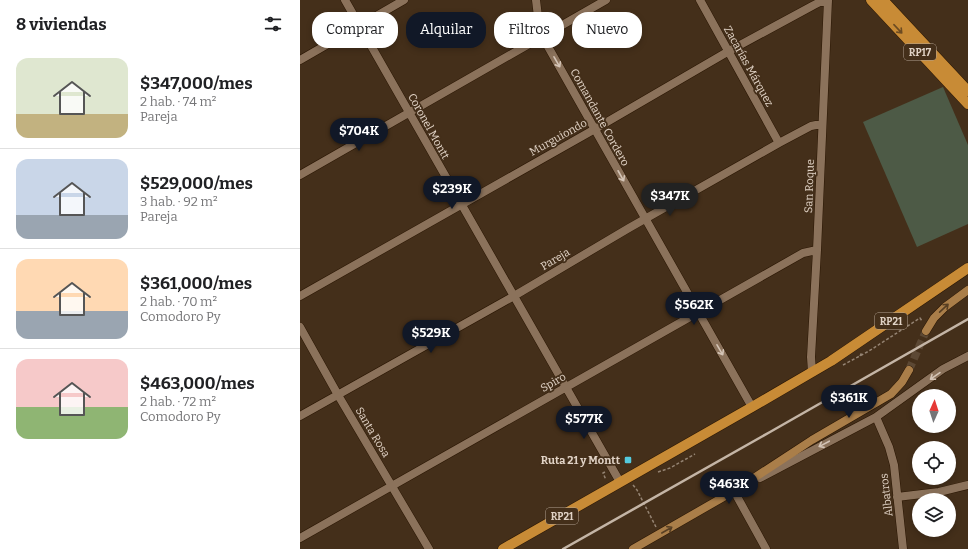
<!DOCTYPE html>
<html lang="es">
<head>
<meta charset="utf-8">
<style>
  body { margin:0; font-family:Bitter,serif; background:#f6f6f6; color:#202124; height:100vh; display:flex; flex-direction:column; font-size:15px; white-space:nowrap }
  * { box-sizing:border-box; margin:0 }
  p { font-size:13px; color:#757577 }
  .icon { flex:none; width:22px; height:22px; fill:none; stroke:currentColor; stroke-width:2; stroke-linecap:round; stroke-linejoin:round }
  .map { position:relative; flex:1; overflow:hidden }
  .details { display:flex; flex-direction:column; background:#fff; width:300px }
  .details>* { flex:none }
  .top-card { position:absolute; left:12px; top:12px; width:380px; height:36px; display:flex; gap:8px }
  .needle { width:26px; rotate:3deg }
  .fabs { position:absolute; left:612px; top:389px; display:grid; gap:8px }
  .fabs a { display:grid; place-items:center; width:44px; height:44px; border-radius:50%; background:#fff; box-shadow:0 2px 6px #0003; font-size:20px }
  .price { position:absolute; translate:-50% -34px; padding:0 9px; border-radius:14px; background:#111827; color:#fff; font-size:13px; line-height:26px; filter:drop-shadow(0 1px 2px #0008) }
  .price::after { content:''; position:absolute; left:50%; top:24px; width:12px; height:9px; margin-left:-6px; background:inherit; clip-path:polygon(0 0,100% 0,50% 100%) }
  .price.current { background:#222; color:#fff }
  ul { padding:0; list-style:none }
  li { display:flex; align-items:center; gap:12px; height:100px; padding:0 16px }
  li+li { border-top:1px solid #e0e0e0 }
  li span { display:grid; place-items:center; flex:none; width:112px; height:80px; border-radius:12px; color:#555 }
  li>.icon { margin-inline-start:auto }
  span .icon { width:48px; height:48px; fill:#fffc; stroke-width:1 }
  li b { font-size:17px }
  h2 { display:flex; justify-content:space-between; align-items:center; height:48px; padding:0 16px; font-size:17px }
  .tag { padding:0 14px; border-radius:16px; background:#fff; box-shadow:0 2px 6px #0003; font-size:14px; line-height:36px }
  .tag.current { background:#111827; color:#fff }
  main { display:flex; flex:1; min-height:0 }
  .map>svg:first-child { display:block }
  .green { fill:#4d5a46 }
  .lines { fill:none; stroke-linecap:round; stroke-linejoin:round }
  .secondary-tunnel { stroke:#5c4834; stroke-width:8; stroke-dasharray:8 4; stroke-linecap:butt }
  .minor-casing { stroke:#2a1603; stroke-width:9 }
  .secondary-casing { stroke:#2a1603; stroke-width:9 }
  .primary-casing { stroke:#2a1603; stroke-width:11 }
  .path { stroke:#948372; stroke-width:1.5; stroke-dasharray:3 2; stroke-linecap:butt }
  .minor { stroke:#8b725b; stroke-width:8 }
  .secondary { stroke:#aa7e49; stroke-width:8 }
  .primary { stroke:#c88b36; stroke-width:10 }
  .rail { stroke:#c4b5a6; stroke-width:2.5 }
  .oneway { stroke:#6c4b22 }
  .oneway2 { stroke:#d4c4b6 }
  .oneway3 { stroke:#583f23 }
  .poi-dot { fill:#54cade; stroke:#442f1a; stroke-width:1.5 }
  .labels { text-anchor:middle; stroke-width:3.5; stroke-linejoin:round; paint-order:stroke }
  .shield { fill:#442f1a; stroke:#b2a292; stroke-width:1 }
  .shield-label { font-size:10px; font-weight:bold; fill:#e1d3c6 }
  .street-label { font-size:11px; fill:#e1d3c6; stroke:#442f1a }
  .poi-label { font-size:11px; font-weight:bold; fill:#e1d3c6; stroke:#442f1a; text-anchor:end }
</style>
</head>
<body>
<main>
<section class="details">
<h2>8 viviendas<svg class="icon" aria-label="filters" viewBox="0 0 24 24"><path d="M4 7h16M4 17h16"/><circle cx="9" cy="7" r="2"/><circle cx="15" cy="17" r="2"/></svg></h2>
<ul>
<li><span style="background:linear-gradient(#dfe7d0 70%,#c2b280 0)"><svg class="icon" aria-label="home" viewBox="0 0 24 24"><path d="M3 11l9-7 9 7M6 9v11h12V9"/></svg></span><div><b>$347,000/mes</b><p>2 hab. · 74 m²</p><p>Pareja</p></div></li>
<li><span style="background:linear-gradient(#c9d6e8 70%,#9aa5b1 0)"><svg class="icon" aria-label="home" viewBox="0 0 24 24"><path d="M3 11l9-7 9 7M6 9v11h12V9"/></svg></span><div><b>$529,000/mes</b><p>3 hab. · 92 m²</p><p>Pareja</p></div></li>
<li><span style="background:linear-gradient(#ffd9b3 65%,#9aa5b1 0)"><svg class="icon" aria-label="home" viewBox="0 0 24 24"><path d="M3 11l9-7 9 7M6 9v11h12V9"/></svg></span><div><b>$361,000/mes</b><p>2 hab. · 70 m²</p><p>Comodoro Py</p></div></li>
<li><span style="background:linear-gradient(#f6c9c9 60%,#8fb573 0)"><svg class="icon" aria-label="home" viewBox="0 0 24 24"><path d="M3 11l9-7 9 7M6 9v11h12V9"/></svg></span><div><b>$463,000/mes</b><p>2 hab. · 72 m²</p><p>Comodoro Py</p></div></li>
</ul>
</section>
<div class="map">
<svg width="668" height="549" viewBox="0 0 668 549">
  <rect width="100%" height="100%" fill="#442f1a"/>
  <path class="green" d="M643,87L668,145V224L617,247L563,122Z"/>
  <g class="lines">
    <path class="secondary-tunnel" d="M609,370L626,331"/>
    <defs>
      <path id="minor" d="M45,0L320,482
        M236,0L239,25L242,36L452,407
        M400,0L479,143
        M0,60L104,0
        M0,175L306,0
        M0,296L295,129L429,51L514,5L520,2H528
        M0,327L38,395L129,549
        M512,372L511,357L517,250L528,0
        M0,416L214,296L329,228L479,143L511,126L516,125H522
        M576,417L589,447L594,465L603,549
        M460,478L576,417L643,369L668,356
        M440,488L434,491L466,549
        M597,497L639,492L668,485
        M0,538L503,253L517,250"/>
      <path id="secondary" d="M626,331L634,318L645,307L668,290
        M333,549L434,491L512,440L591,394L602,382L609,370"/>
      <path id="primary" d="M571,0L668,104
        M583,0L668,91
        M203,549L452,407L531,361L668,268"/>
    </defs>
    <use href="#minor" class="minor-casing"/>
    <use href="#secondary" class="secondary-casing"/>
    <use href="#primary" class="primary-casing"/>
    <path class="path" d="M560,356L562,352
      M543,365L569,351L620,318L622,321
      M305,472L303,473L306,480
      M358,472L370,468L395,454
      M333,485L337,490L356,527"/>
    <use href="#minor" class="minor"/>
    <use href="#secondary" class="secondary"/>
    <use href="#primary" class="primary"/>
    <path class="rail" d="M263,549L470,432L668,319"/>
  </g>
  <defs><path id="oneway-shaft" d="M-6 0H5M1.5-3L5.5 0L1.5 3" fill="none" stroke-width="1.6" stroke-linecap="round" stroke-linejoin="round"/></defs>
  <use class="oneway" href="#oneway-shaft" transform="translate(598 29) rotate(47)"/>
  <g class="oneway2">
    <use href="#oneway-shaft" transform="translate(257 62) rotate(60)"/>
    <use href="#oneway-shaft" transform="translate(321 176) rotate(61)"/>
    <use href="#oneway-shaft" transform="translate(420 350) rotate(60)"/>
    <use href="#oneway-shaft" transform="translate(635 376) rotate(145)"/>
    <use href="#oneway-shaft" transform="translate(524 444) rotate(152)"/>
  </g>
  <g class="oneway3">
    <use href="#oneway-shaft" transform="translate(644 308) rotate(-43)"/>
    <use href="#oneway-shaft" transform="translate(367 530) rotate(-30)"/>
  </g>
  <rect class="poi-dot" x="324" y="456" width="8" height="8" rx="2"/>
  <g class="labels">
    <g class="shield">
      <rect x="604" y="44" width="32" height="16" rx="3"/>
      <rect x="575" y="313" width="32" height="16" rx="3"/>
      <rect x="246" y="508" width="32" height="16" rx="3"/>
    </g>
    <g class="shield-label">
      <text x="620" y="56">RP17</text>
      <text x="591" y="325">RP21</text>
      <text x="262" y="520">RP21</text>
    </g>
    <g class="street-label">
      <text transform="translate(449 66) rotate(61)" y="4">Zacarías Márquez</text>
      <text transform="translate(300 117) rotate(61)" y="4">Comandante Cordero</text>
      <text transform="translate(129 126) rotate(61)" y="4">Coronel Montt</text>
      <text transform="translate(258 137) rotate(-29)" y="4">Murguiondo</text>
      <text transform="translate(509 186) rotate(-88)" y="4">San Roque</text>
      <text transform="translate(255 259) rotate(-31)" y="4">Pareja</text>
      <text transform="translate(253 382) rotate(-30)" y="4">Spiro</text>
      <text transform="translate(73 432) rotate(59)" y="4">Santa Rosa</text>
      <text transform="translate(586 495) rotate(-97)" y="4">Albatros</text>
    </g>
    <g class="poi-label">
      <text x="320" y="464">Ruta 21 y Montt</text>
    </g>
  </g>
</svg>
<div class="fabs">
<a><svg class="needle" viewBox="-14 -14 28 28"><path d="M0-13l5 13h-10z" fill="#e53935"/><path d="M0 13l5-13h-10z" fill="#757577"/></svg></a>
<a><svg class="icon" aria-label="locate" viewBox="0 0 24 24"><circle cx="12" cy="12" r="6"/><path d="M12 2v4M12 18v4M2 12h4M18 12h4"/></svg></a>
<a><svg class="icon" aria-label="layers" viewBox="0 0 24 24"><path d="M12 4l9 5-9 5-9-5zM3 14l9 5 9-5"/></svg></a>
</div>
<b class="price" style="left:59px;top:152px">$704K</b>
<b class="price" style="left:152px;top:210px">$239K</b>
<b class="price current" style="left:370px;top:217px">$347K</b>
<b class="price" style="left:394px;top:326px">$562K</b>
<b class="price" style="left:131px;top:354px">$529K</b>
<b class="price" style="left:549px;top:419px">$361K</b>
<b class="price" style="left:284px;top:440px">$577K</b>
<b class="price" style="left:429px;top:505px">$463K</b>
<div class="top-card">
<a class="tag">Comprar</a>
<a class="tag current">Alquilar</a>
<a class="tag">Filtros</a>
<a class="tag">Nuevo</a>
</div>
</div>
</main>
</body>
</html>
